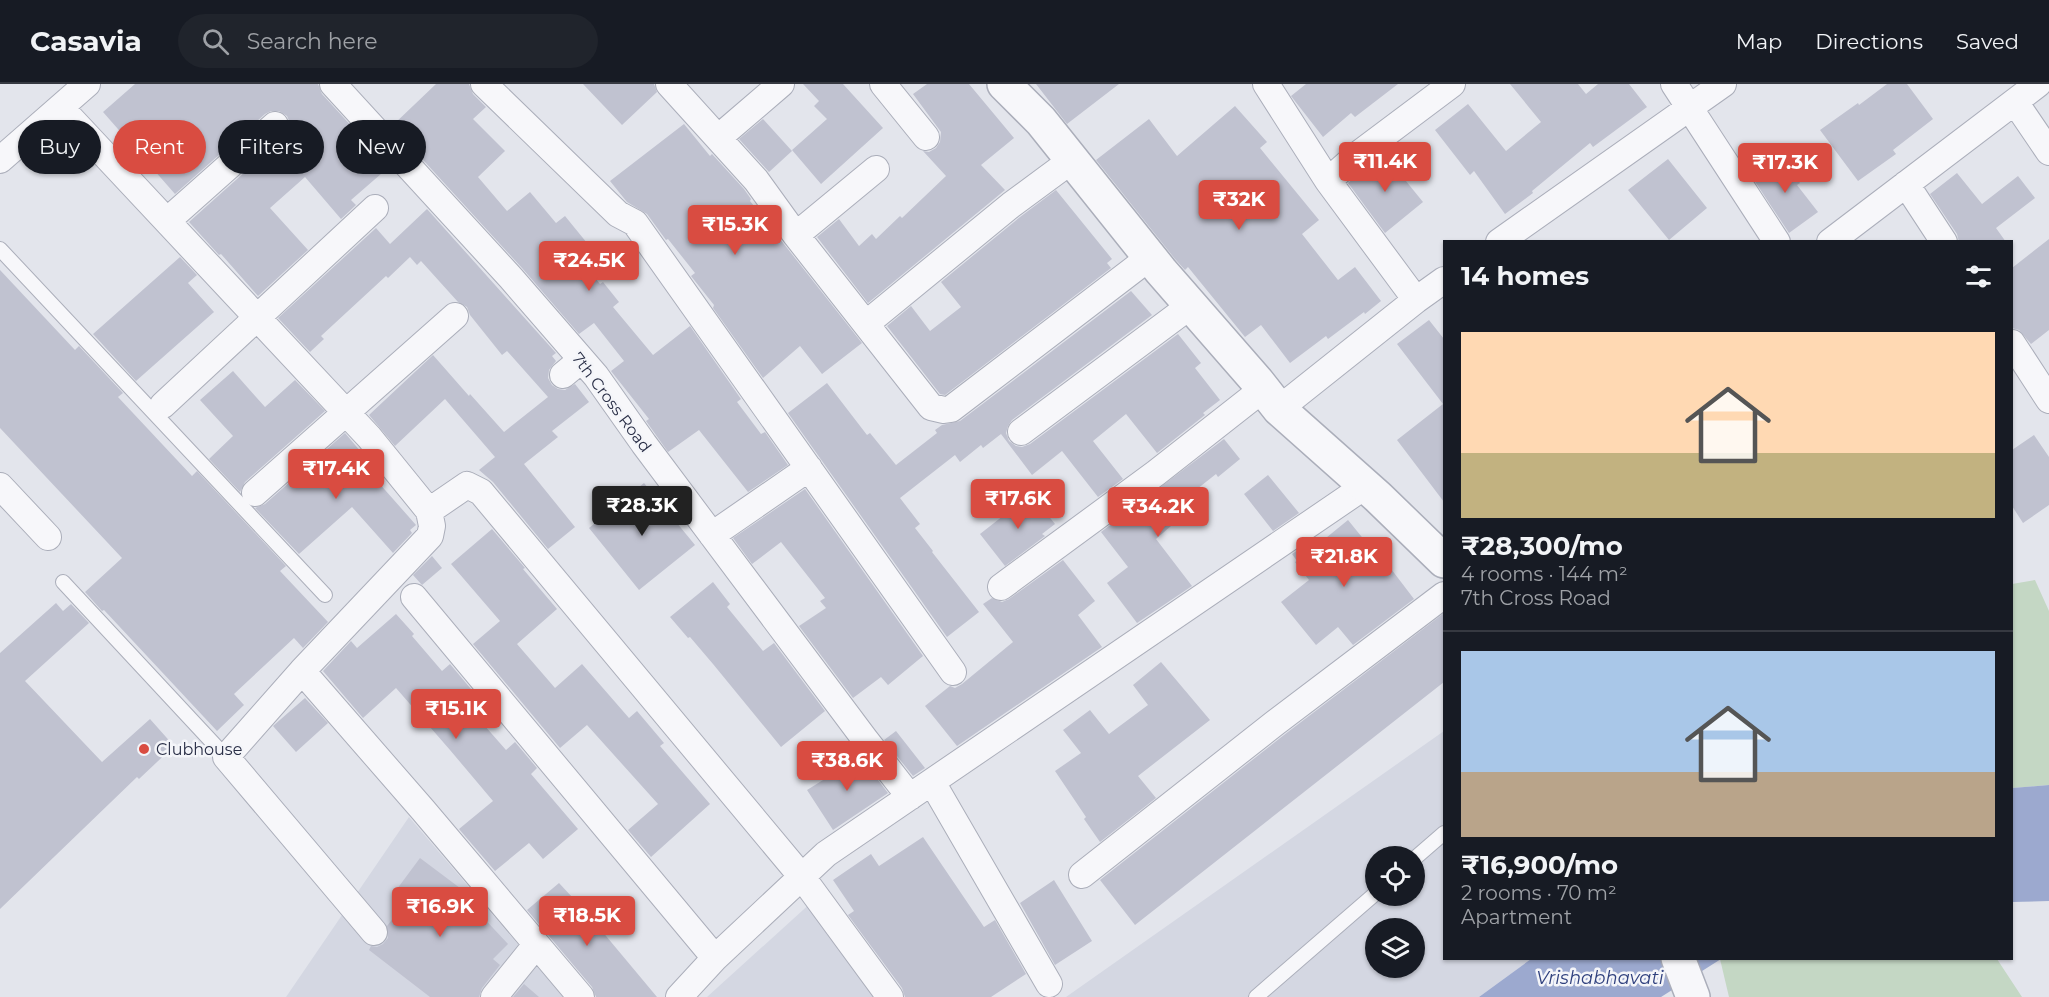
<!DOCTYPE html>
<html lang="en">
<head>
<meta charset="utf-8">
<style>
  body { margin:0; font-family:Montserrat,sans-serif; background:#20242c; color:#f1f3f6; height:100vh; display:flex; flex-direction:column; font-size:22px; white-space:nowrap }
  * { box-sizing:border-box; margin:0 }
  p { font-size:20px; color:#9ea1a6 }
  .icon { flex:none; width:33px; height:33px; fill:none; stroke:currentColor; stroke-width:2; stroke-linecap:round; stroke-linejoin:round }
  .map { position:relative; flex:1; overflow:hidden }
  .panel { position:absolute; left:1443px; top:156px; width:570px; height:720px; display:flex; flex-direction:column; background:#171b24; border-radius:0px; box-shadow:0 2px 4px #0004 }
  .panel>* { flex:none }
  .top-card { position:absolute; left:18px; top:36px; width:570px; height:54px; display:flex; gap:12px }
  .tools { position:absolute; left:1365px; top:762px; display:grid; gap:12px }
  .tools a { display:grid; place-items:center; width:60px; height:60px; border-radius:50%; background:#171b24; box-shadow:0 2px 4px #0004; font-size:30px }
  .price { position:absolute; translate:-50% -51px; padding:0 14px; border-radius:6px; background:#d94c41; color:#fff; font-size:20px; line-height:39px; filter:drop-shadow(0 2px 3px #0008) }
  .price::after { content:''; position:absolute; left:50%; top:36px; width:18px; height:14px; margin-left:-9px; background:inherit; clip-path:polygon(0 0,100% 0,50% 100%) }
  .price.on { background:#222; color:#fff }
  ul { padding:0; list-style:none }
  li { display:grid; align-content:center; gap:12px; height:318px; padding:0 18px }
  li+li { border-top:2px solid #363941 }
  li span { display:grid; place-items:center; height:186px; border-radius:0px; color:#555 }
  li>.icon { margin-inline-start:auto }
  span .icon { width:108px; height:108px; fill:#fffc; stroke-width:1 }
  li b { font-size:26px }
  h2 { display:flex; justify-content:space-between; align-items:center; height:72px; padding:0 18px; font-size:26px }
  .tag { padding:0 21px; border-radius:27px; background:#171b24; box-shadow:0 2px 4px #0004; font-size:21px; line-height:54px }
  .tag.on { background:#d94c41; color:#fff }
  header { display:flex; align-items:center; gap:36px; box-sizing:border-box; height:84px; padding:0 30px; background:#171b24; border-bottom:2px solid #363941 }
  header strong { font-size:28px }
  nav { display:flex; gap:33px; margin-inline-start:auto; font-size:21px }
  .search { width:420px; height:54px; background:#20242c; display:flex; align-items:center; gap:15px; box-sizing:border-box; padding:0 21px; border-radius:33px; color:#9ea1a6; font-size:22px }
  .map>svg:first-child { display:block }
  .built { fill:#d4d7e2; fill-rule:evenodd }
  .green { fill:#c4d7c4 }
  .water { fill:#9ca9cf }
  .building { fill:#c0c2d0 }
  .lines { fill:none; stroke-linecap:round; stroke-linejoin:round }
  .service-casing { stroke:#abaeba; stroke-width:16 }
  .minor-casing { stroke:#abaeba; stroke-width:28 }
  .tertiary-casing { stroke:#abaeba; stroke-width:36 }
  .service { stroke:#f7f7fa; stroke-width:14 }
  .minor { stroke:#f7f7fa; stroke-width:26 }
  .tertiary { stroke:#f7f7fa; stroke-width:33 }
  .poi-dot { fill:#d94c41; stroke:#f4f5f9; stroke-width:2 }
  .labels { text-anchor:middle; stroke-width:5; stroke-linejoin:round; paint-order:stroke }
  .street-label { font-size:16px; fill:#292e46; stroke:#f4f5f9 }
  .poi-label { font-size:16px; fill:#292e46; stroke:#f4f5f9; text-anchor:start }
  .water-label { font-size:18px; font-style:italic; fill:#30417e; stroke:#f4f5f9 }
</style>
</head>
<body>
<header>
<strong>Casavia</strong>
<div class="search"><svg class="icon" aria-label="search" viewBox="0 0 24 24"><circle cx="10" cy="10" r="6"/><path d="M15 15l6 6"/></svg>Search here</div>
<nav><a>Map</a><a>Directions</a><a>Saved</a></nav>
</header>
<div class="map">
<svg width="2049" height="913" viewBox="0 0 2049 913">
  <rect width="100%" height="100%" fill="#e3e5ec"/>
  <path class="built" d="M1444,647V874L1531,875L1479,913H1066ZM1376,772H1414V812H1376ZM1376,844H1414V884H1376Z
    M409,733L563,913H286Z
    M814,816L881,913H707Z"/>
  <path class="green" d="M2035,496L2049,527V701L2012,704V500Z
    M1720,875H1997L2022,913H1729Z"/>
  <path class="water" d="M2049,701V817L2012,818V704Z
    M1531,875H1721L1661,913H1479Z"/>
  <path class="building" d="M135,0H318L322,10L389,83L351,116L356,121L341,135L305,93L270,124L308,166L258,212L221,170L219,171L189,138L285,52L289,45L290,39L287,32L279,27H271L265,30L175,110L103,28Z
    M436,0H469L473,10L486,23L473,35L505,67L478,93L507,127L530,108L556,139L565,132L587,159L575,169L600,200L603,198L619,218L613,223L653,271L690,242L741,315L737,318L761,350L765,348L788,381L748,408L699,346L668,368L646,337L649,335L611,287L624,277L594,239L579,250L522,184L392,42Z
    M583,0H654L657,8L622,41Z
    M803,0H843L883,44L821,100L792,66L827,35L814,22L819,17Z
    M927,0H969L1014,54L981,81L1005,106L868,219L817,153L839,135L859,162L872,150L876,155L900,132L902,134L946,92L923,67L929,68L936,64L940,58L941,48L913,10Z
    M1036,0H1119L1067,40Z
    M1306,0H1398L1355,33L1351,29L1323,53L1291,12Z
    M1510,0H1578L1586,10L1598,0H1629L1647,23L1593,63L1590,59L1532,107L1533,109L1505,130L1474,87L1470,91L1435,46L1468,20L1506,67L1541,38Z
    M1887,0H1907L1933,35L1893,66L1896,70L1858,97L1820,46L1858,19L1859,21Z
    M1235,22L1267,58L1260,64L1319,136L1302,150L1338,196L1355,183L1381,217L1365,230L1364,228L1328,255L1326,252L1290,279L1261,241L1245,253L1188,183L1185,186L1175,175L1096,76L1149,35L1177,72Z
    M763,35L792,67L769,88L739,55Z
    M684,40L710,72L712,70L744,105L751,115L750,117L862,259L822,290L800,262L763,294L713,224L714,221L691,192L695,189L668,155L666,156L647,130L627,118L610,97Z
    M1384,70L1423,118L1385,149L1348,99Z
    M1780,72L1800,99L1797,101L1818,128L1789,149L1752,93Z
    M1668,75L1707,124L1669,156L1628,106Z
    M1957,89L1982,120L2018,92L2035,114L1996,144L2006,158H1959L1957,150L1930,110Z
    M1056,106L1112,175L1107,179L1111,184L945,311L940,310L887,242L911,222L930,247L961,223L941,198L1020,133Z
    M427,125L556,269L552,272L556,277L549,286L548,294L552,301L558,305L565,306L575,300L589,318L552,347L558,353L524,380L575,443L548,465L493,398L479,386L495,373L445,315L395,362L369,331L433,271L469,312L470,310L504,348L548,313L507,267L502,271L470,231L467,223L458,218L421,177L417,181L410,173L388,194L386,192L321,252L324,255L310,268L278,234L376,144L390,160Z
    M2049,155V246L2031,260L2019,246L2012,244V184Z
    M180,173L197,191L188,199L214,228L136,297L93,250Z
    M0,186L75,266L79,262L123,309L118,313L192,392L197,387L286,482L280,487L328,538L303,564L294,554L234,610L244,621L217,647L104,526L102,527L85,508L122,474L0,344Z
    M1131,207L1152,231L1012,336L1008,342L1006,349L1009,357L1016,362L1022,363L1030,360L1178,250L1201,279L1195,284L1220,316L1203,329L1205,331L1157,369L1126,330L1093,357L1123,395L1098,413L1062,367L1032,391L1001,350L983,364L981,361L960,378L955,371L900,414L920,440L915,444L933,467L932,468L979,528L947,553L788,329L827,299L867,351L870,349L896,381L937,349L935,346L942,341L960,337Z
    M1429,236L1444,255V418L1397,356L1443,320L1397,260Z
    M233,287L265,323L295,296L325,327L245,398L240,408L209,375L233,352L200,316Z
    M345,349L383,394L378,398L416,441L410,446L412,449L393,469L352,423L299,470L255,424L265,420Z
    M2034,351L2049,373V421L2023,439L2012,422V366Z
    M1224,355L1240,375L1218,393L1216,390L1163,432L1171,442L1156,455L1192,502L1137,539L1107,499L1128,483L1101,448Z
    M1268,391L1299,429L1273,447L1244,410Z
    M644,399L695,461L639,506L589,444Z
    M805,405L923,572L888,601L881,593L853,614L799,542L826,524L820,517L825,514L781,458L752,480L733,454Z
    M1031,410L1055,440L1042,450L1045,452L1005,482L980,450Z
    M1348,436L1383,479L1385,477L1414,515L1353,561L1338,543L1316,561L1281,518L1309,496L1295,478L1297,477L1292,470L1317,453L1321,458Z
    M492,445L525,484L523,485L557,525L517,560L555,604L582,580L629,634L637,627L664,659L660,662L710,720L651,773L628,746L658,720L587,641L560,664L473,560L500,537L451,480Z
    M432,472L442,484L422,501L413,491Z
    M1063,476L1095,517L1078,531L1102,563L957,662L925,622L950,602L955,604L962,600L1013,558L983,520L992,514L1002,518L1009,515Z
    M713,498L730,520L727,523L763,567L774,559L825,627L781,663L713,580L690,553L688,554L670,533Z
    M56,519L63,527L71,520L89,539L25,597L102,678L150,635L174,662L139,695L137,693L0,825V569Z
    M1444,529V598L1135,841L1100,796L1284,651Z
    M396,530L414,550L412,552L442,587L450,580L487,624L477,633L506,666L515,658L537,684L531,690L578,745L543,775L529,759L495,787L459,745L493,717L450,666L396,604L363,634L323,587L351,557L357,564Z
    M1161,578L1210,636L1138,692L1156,714L1100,758L1084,735L1086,733L1055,687L1081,669L1063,646L1090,626L1109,650L1148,621L1133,601Z
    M305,614L328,639L296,668L273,642Z
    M896,647L925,684L913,692L884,656Z
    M853,672L857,677L861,674L888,709L833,746L807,706L836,688L834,684Z
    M923,753L984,843L995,836L1026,890L991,913H905L902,904L848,831L854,827L833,796L871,770L879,782Z
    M420,774L468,810L464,813L508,860L493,875L500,881L482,904L479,913H430L369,866L371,862L377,863L383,860L388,854L387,842L409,814L397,805Z
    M1054,796L1092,857L1055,881L1020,819Z
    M559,799L586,828L657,913H596L592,903L527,826Z
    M524,900L539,913H513Z"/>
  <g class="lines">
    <defs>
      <path id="service" d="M0,165L325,511
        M63,498L226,673
        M1414,775L1444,749
        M1256,913L1376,809"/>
      <path id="minor" d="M333,0L511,194L596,292L644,360L864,654L910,713
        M484,0L618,130L635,139L953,588
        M669,0L756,96L795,150L931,323L944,326L951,325L1150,173
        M883,0L926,53
        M1266,0L1328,97L1356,72L1452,0
        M1674,0L1777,158
        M2015,18L2049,68
        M61,24L369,353L429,427L432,442L430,452L302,587L423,726L581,913
        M718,54L781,0
        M0,76L87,0
        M1328,97L1416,216
        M1906,100L1944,158
        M167,137L275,41
        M796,151L876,85
        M1499,158L1723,0
        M1830,158L2038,0
        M867,239L1011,121L1072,76
        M2012,259L2049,316
        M563,291L581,276
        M163,321L375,124
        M1279,325L1416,216L1444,196
        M1021,348L1190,222
        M0,402L48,453
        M255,409L455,232
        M429,427L467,401L481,408L802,793L890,913
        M712,451L809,384
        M1001,503L1156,389L1263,305
        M414,513L715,874
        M302,587L226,673L374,848
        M932,698L1049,900
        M1082,791L1275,639L1444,511
        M494,913L536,861
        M679,913L715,874L826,770L1365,402"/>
      <path id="tertiary" d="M1004,0L1041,37L1161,187L1257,297L1279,325L1378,413L1444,477
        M1678,874L1693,913"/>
    </defs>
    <use href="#service" class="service-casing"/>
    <use href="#minor" class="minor-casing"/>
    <use href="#tertiary" class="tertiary-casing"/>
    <use href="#service" class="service"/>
    <use href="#minor" class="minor"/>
    <use href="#tertiary" class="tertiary"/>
  </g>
  <circle class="poi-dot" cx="144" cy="665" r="6"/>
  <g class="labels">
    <g class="street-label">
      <text transform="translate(612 318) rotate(53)" y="6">7th Cross Road</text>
    </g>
    <g class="poi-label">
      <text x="156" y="671">Clubhouse</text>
    </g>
    <g class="water-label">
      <text x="1600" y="900">Vrishabhavati</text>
    </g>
  </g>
</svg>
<div class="tools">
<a><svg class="icon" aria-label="locate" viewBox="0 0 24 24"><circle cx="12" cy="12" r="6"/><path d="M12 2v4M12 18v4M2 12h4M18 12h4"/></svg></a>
<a><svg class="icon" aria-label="layers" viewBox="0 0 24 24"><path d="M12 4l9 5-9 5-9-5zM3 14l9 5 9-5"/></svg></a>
</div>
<b class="price" style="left:1385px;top:109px">₹11.4K</b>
<b class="price" style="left:1785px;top:110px">₹17.3K</b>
<b class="price" style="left:1239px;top:147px">₹32K</b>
<b class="price" style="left:735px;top:172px">₹15.3K</b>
<b class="price" style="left:589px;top:208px">₹24.5K</b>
<b class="price" style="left:336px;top:416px">₹17.4K</b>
<b class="price" style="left:1018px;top:446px">₹17.6K</b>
<b class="price on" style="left:642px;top:453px">₹28.3K</b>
<b class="price" style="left:1158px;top:454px">₹34.2K</b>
<b class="price" style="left:1344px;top:504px">₹21.8K</b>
<b class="price" style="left:456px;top:656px">₹15.1K</b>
<b class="price" style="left:847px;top:708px">₹38.6K</b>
<b class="price" style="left:440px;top:854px">₹16.9K</b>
<b class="price" style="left:587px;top:863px">₹18.5K</b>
<div class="top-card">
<a class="tag">Buy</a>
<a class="tag on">Rent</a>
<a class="tag">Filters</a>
<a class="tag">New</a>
</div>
<section class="panel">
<h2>14 homes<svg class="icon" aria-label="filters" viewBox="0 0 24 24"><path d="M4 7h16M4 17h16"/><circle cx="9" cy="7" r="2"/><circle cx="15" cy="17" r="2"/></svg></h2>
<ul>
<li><span style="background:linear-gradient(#ffd9b3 65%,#c2b280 0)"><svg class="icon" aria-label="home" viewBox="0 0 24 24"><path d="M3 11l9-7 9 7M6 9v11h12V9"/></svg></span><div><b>₹28,300/mo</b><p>4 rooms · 144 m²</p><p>7th Cross Road</p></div></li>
<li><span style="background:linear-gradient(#a9c7e8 65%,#b9a48a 0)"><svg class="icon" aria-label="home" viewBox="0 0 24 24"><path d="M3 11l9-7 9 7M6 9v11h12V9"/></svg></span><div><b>₹16,900/mo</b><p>2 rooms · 70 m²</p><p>Apartment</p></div></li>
</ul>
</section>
</div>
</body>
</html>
